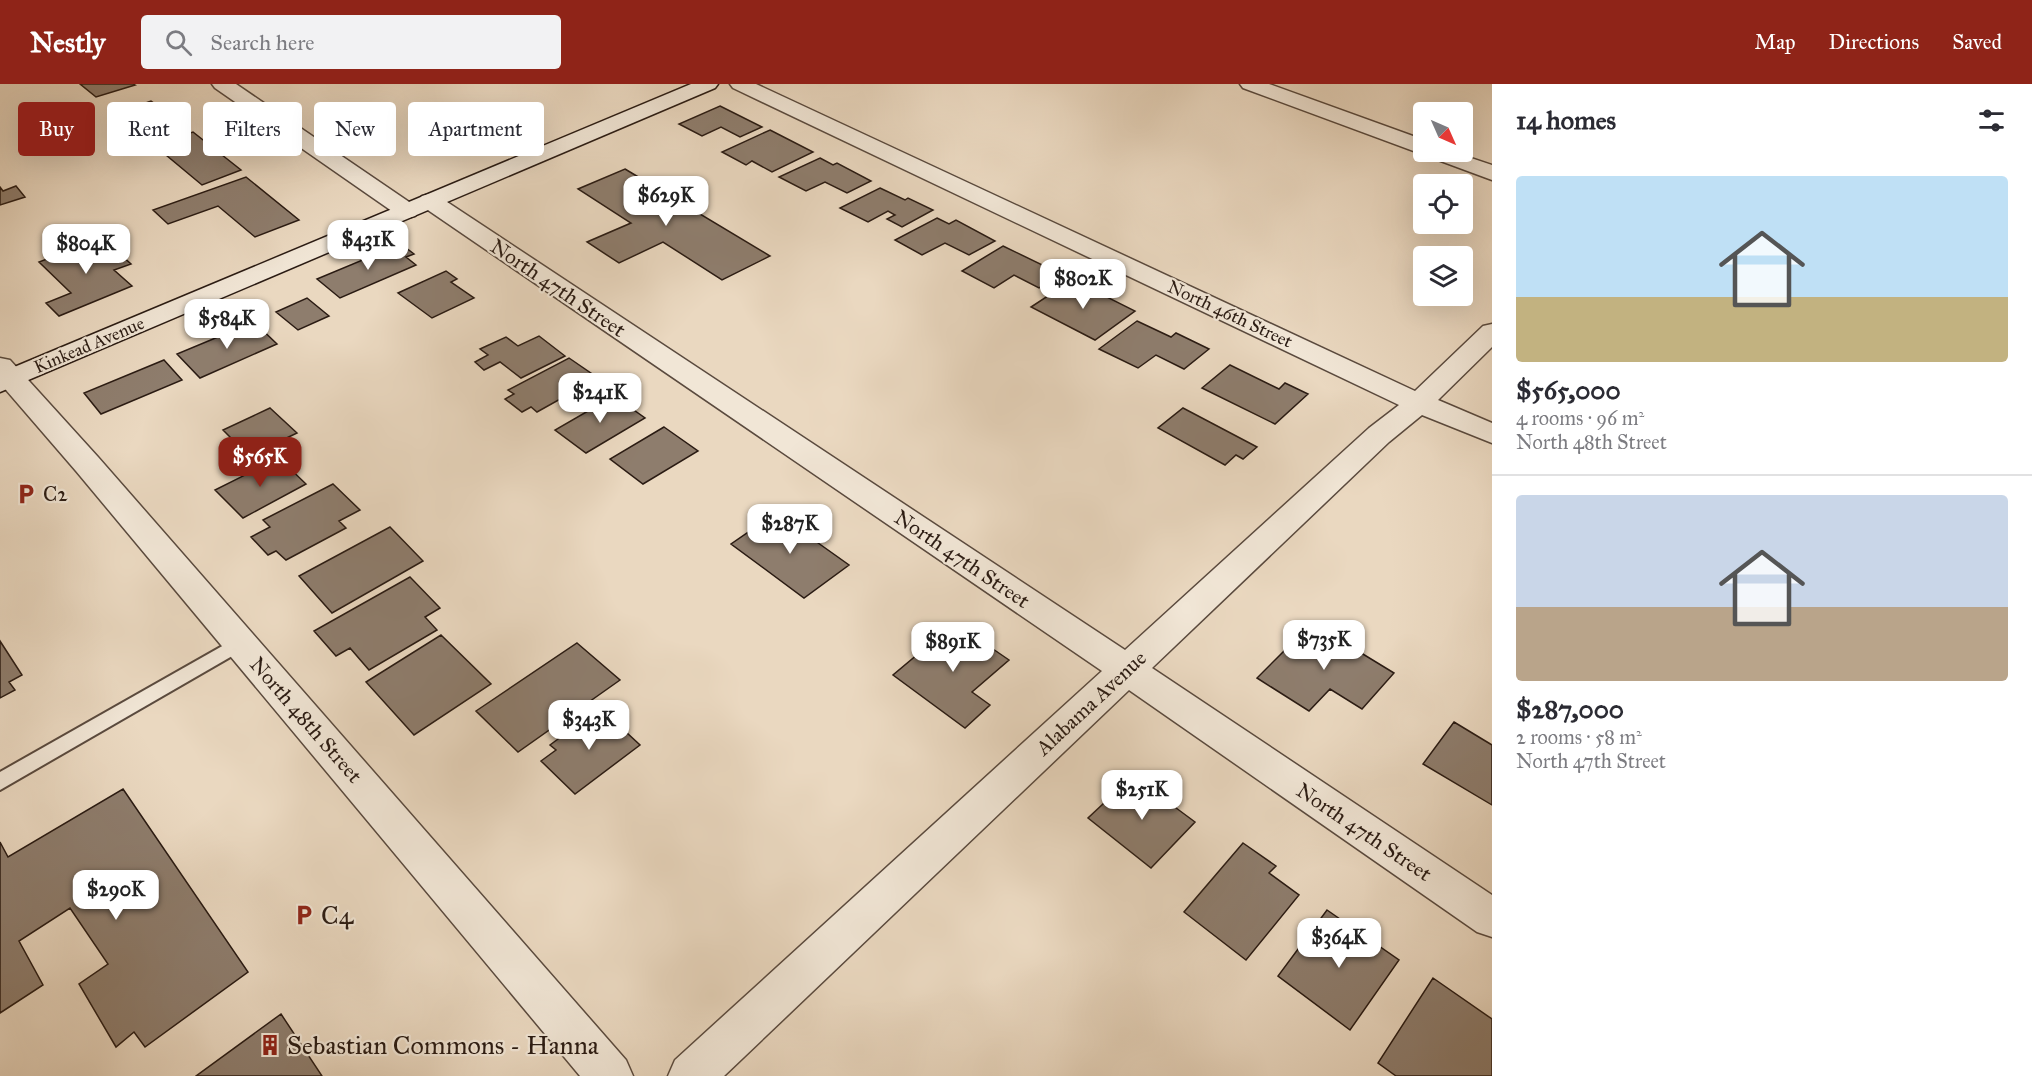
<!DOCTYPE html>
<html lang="en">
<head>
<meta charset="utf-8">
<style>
  body { margin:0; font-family:"IM FELL Great Primer",serif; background:#f2f2f3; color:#2b2b33; height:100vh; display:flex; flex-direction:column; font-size:22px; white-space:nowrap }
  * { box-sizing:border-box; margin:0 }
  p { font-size:20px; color:#7c7c81 }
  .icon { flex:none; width:33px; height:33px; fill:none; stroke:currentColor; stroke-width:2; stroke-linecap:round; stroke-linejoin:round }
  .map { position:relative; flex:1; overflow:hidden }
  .drawer { display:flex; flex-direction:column; background:#fff; width:540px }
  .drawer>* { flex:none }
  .top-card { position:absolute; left:18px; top:18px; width:570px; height:54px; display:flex; gap:12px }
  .needle { width:39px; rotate:135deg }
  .buttons { position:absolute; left:1413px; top:18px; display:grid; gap:12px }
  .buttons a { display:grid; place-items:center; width:60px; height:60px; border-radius:6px; background:#fff; box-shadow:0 6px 24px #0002; font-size:30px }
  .price { position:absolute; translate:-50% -51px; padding:0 14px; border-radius:12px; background:#fff; color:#222; font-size:20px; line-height:39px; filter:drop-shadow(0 2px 3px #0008) }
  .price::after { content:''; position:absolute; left:50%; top:36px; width:18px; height:14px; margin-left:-9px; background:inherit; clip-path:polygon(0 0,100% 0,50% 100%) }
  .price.on { background:#8f2418; color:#fff }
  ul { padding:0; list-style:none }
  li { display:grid; align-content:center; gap:12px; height:318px; padding:0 24px }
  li+li { border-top:2px solid #e1e1e2 }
  li span { display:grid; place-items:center; height:186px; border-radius:6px; color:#555 }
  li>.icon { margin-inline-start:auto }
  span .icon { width:108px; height:108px; fill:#fffc; stroke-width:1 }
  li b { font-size:26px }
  h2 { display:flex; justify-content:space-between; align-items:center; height:72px; padding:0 24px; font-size:26px }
  .pill { padding:0 21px; border-radius:6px; background:#fff; box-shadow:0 6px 24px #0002; font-size:21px; line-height:54px }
  .pill.on { background:#8f2418; color:#fff }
  header { display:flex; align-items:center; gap:36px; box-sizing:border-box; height:84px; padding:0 30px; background:#8f2418; color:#fff }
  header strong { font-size:28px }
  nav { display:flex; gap:33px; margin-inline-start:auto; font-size:21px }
  .search { width:420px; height:54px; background:#f2f2f3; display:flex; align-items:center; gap:15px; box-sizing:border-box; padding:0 21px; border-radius:6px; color:#7c7c81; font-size:22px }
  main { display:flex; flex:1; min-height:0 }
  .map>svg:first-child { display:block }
  .building { fill:#8e7d6d; stroke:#2a1b13; stroke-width:1.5 }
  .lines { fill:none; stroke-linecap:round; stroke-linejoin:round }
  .lane-casing { stroke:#5a4a3e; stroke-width:4 }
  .street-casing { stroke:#5a4a3e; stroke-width:3 }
  .secondary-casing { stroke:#2a1b13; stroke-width:3 }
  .lane { fill:#f1e6d6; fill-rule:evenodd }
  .street { fill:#f1e6d6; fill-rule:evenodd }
  .secondary { fill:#f1e6d6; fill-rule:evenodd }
  .labels { text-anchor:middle; stroke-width:4.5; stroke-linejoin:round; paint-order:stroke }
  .far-street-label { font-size:18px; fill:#2a1b13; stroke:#f1e6d6 }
  .street-label { font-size:21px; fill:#2a1b13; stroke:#f1e6d6 }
  .poi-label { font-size:21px; fill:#2a1b13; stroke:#f1e6d6; text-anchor:start }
  .near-poi-label { font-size:26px; fill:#2a1b13; stroke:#f1e6d6; text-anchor:start }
</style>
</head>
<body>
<header>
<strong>Nestly</strong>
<div class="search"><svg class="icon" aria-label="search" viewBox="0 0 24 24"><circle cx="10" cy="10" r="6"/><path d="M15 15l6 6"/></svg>Search here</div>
<nav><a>Map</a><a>Directions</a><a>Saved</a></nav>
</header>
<main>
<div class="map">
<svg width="1492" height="992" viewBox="0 0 1492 992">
  <rect width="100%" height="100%" fill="#ead8c0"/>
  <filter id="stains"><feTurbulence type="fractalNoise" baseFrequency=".00333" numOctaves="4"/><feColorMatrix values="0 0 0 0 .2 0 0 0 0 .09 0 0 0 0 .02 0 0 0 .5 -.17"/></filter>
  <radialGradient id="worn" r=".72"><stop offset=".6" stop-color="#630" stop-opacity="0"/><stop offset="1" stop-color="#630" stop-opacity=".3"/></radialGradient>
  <path class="building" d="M80,0H133L135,1L96,13Z
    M151,17L187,43L145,58L111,31Z
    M720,22L762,43L740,53L721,43L702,52L679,40Z
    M770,46L813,68L772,88L752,77L746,81L722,68Z
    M193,48L241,86L202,101L154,61Z
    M820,74L833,81L837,79L871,97L847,109L825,98L806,107L779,93Z
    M625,85L770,172L722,196L663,158L619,179L587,158L631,139L578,105Z
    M246,93L299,136L255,153L218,122L168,140L153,126Z
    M16,102L25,113L0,121V103L3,107Z
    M880,104L905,116L908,114L933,126L902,143L887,135L895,131L888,127L868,138L840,124Z
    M937,134L949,140L956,136L995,157L969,171L945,159L922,171L895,156Z
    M102,154L131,180L114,186L132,202L59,232L46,219L71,209L39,178Z
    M401,160L414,170L406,173L416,181L340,214L317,195Z
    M1003,162L1061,190L1039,204L1014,191L994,204L962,187Z
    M446,187L457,195L451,198L474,214L432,234L398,209Z
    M1069,198L1099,213L1103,211L1135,227L1095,256L1031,223Z
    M307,214L329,232L298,246L276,228Z
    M1137,237L1171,253L1176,249L1209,265L1184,285L1156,271L1138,284L1099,265Z
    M254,238L277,260L200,294L177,270Z
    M539,252L565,272L521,294L500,278L484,286L475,278L488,271L480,265L506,253L518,262Z
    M569,274L598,294L537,328L531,323L522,328L505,315L514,310L508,306Z
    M164,276L182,296L101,330L84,309Z
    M1230,281L1279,305L1285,299L1308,310L1275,340L1202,304Z
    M614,312L645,334L586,369L555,346Z
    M270,324L297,349L249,372L223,346Z
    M1183,324L1257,363L1243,375L1236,371L1225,381L1158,344Z
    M664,343L698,367L643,400L610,375Z
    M279,374L306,400L243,434L215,406Z
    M333,400L360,426L339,437L346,444L286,476L276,467L268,471L251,453L270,443L263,436Z
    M776,429L849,481L804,514L731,460Z
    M390,443L423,477L332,529L299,492Z
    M410,493L440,524L425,533L437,546L369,586L350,564L336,572L314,547Z
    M955,539L1009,576L972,608L990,621L965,644L893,591Z
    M1312,539L1394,589L1362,625L1330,605L1309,627L1257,594Z
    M441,551L491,600L414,651L366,598Z
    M0,557L22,591L9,598L15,606L0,614Z
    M577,559L620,596L518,668L476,627Z
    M600,624L640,661L575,710L541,677L556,666L550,661Z
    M1454,638L1492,661V721L1423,680Z
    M1133,692L1195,738L1151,784L1088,734Z
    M123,705L248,888L145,963L134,948L116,963L79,900L108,880L70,824L19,857L43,901L0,929V758L8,773Z
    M1243,759L1276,782L1269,789L1299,811L1246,876L1184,828Z
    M1327,826L1399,876L1350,946L1278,892Z
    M1433,894L1492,935V992H1396L1378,979Z
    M281,930L322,992H196Z"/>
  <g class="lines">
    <defs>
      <path id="lane" d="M240,552L246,554L249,559L246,564L0,706V688Z"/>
      <path id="street" d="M212,0H236L415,122L419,127L415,132L407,134L399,132L215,4Z
        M730,0H756L1415,307L1483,242L1492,240V263L1438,316L1492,339V359L1422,331L1389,358L1152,584L1492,811V853L1477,848L1129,606L724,992H668L675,976L1102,587L422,122L418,117L422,112L430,110L438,112L1125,566L1369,344L1399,321L733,4Z
        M1240,0H1269L1424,56V68H1453L1492,81V96L1243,4Z
        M0,274L10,276L98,373L626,976L633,992H580L76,387L0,299Z"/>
      <path id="secondary" d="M691,0H718L715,4L0,308V289Z"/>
    </defs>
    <use href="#lane" class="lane-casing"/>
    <use href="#street" class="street-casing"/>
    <use href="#secondary" class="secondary-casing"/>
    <use href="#lane" class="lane"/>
    <use href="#street" class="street"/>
    <use href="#secondary" class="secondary"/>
  </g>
  <defs>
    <symbol id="parking-bare" viewBox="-9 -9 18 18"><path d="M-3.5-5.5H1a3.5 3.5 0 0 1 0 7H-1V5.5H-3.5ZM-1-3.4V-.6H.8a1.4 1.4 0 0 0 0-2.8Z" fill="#8f2418" stroke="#f1e6d6" stroke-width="2.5" paint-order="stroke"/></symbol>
    <symbol id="building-bare" viewBox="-9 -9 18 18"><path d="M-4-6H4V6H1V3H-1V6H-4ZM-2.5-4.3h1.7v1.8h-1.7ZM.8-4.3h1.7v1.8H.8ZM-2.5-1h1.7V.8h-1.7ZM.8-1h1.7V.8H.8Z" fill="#8f2418" stroke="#f1e6d6" stroke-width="2.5" paint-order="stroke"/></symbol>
  </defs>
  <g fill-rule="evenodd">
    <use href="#parking-bare" x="11" y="395" width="30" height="30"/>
    <use href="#parking-bare" x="289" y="816" width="30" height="30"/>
    <use href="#building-bare" x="255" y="946" width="30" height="30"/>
  </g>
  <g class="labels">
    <g class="far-street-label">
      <text transform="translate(1230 230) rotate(25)" y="6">North 46th Street</text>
      <text transform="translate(89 261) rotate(-23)" y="6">Kinkead Avenue</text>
    </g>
    <g class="street-label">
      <text transform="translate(558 204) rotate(34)" y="7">North 47th Street</text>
      <text transform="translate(962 475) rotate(34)" y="7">North 47th Street</text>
      <text transform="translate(1091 619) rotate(-43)" y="7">Alabama Avenue</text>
      <text transform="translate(306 636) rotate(49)" y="7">North 48th Street</text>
      <text transform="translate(1364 748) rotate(34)" y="7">North 47th Street</text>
    </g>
    <g class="poi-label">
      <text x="43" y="417">C2</text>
    </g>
    <g class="near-poi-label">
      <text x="321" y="840">C4</text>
      <text x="287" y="970">Sebastian Commons - Hanna</text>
    </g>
  </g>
  <rect width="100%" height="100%" filter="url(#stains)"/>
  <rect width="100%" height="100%" fill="url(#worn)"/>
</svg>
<div class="buttons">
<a><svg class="needle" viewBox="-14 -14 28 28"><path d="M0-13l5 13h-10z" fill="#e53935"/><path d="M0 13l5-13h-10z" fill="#7c7c81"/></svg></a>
<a><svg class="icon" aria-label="locate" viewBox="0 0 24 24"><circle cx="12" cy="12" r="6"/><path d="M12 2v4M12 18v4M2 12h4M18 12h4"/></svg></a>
<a><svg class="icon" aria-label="layers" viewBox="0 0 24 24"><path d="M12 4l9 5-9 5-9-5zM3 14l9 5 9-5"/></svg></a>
</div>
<b class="price" style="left:666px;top:143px">$629K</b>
<b class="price" style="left:368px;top:187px">$431K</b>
<b class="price" style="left:86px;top:191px">$804K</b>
<b class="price" style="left:1083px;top:226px">$802K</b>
<b class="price" style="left:227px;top:266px">$584K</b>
<b class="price" style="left:600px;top:340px">$241K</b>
<b class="price on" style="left:260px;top:404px">$565K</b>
<b class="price" style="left:790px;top:471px">$287K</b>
<b class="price" style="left:1324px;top:587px">$735K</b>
<b class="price" style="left:953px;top:589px">$891K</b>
<b class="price" style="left:589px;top:667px">$343K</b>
<b class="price" style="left:1142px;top:737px">$251K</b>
<b class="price" style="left:116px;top:837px">$290K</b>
<b class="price" style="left:1339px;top:885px">$364K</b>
<div class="top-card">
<a class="pill on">Buy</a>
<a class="pill">Rent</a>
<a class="pill">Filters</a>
<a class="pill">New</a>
<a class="pill">Apartment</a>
</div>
</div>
<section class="drawer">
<h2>14 homes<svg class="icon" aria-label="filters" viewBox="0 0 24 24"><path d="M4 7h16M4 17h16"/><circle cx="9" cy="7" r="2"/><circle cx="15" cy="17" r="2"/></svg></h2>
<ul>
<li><span style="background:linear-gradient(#bfe0f5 65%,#c2b280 0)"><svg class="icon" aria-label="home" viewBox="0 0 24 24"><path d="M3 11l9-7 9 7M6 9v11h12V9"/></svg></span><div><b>$565,000</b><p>4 rooms · 96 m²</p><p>North 48th Street</p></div></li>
<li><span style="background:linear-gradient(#c9d6e8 60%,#b9a48a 0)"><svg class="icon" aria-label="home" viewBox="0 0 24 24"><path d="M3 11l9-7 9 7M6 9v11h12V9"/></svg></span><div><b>$287,000</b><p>2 rooms · 58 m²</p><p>North 47th Street</p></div></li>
</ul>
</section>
</main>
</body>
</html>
